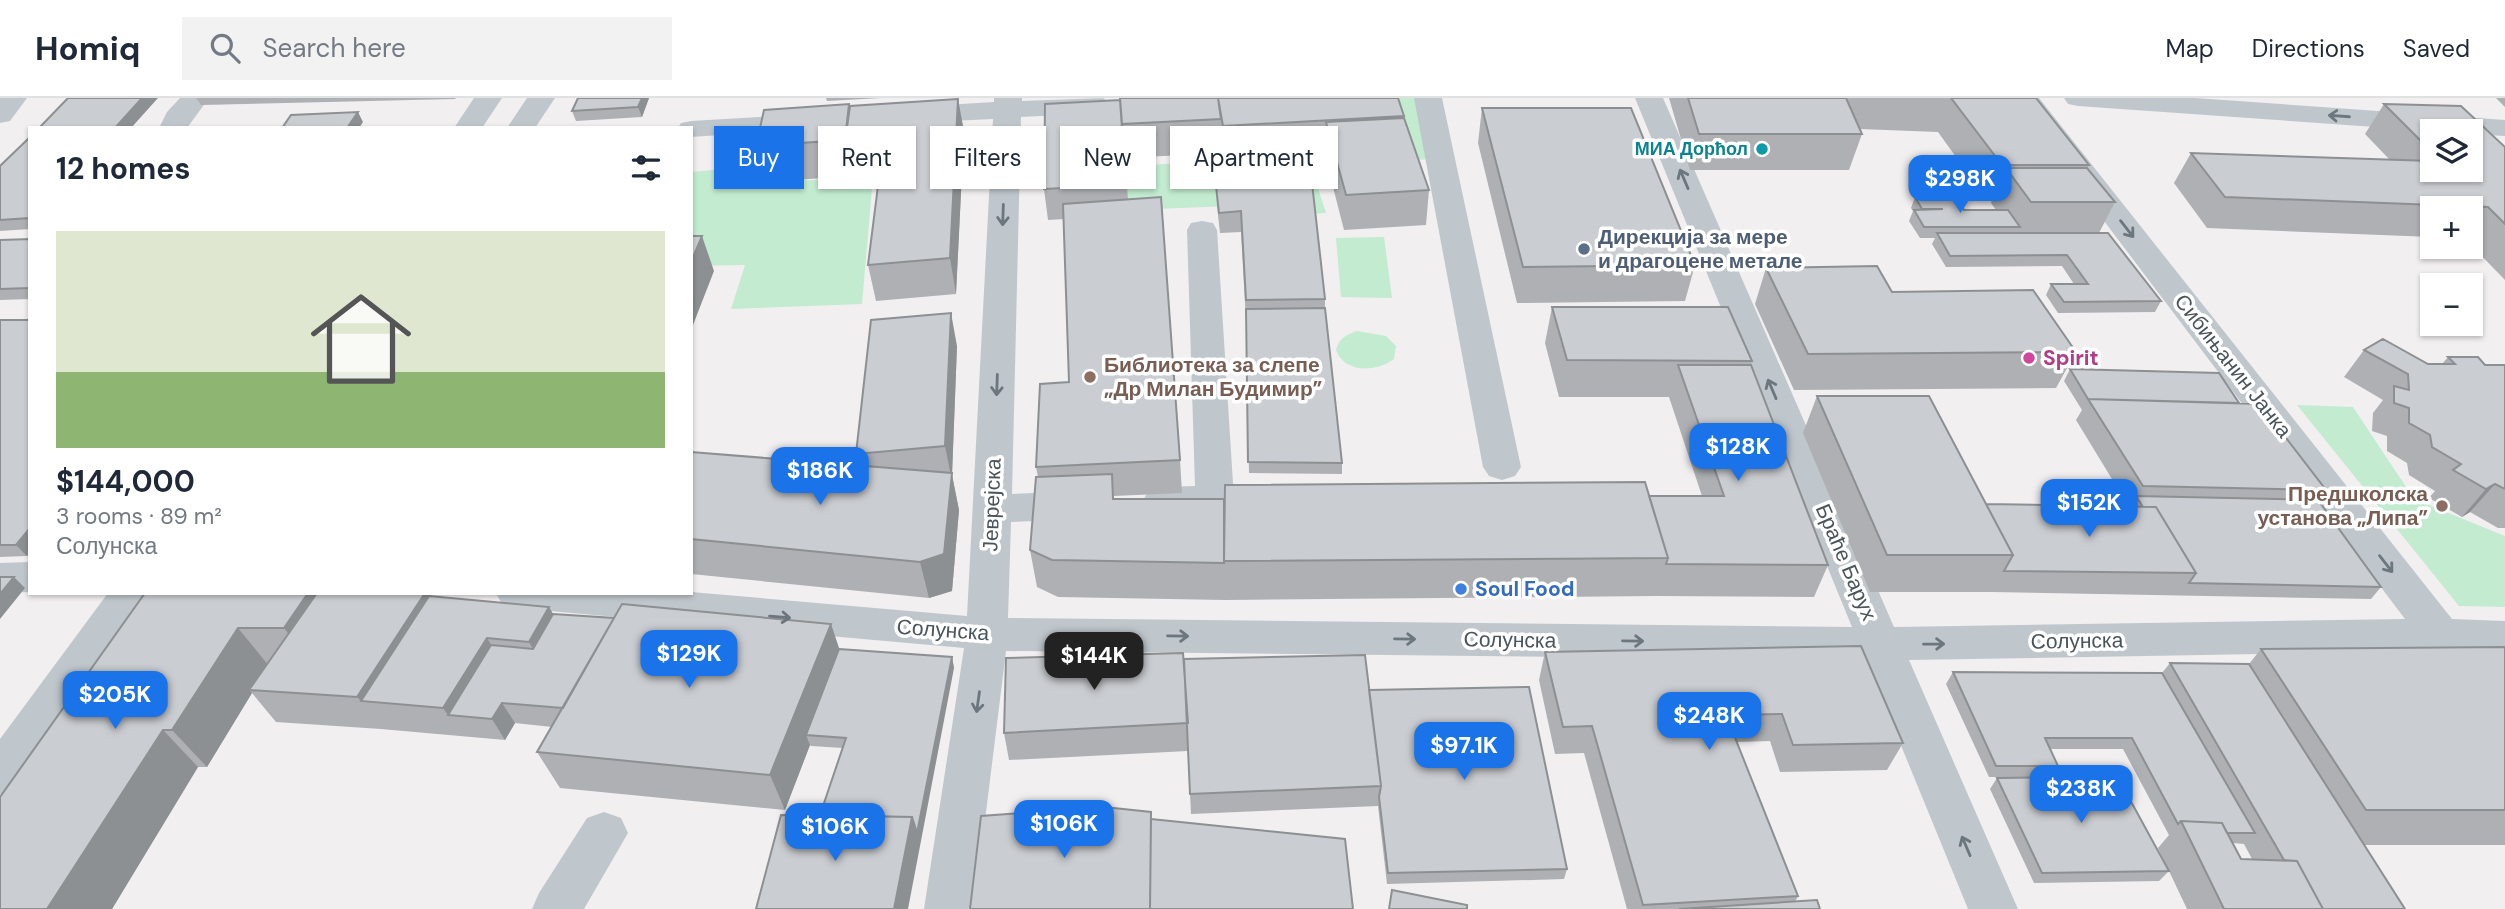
<!DOCTYPE html>
<html lang="en">
<head>
<meta charset="utf-8">
<style>
  body { margin:0; font-family:"DM Sans",sans-serif; background:#f2f2f3; color:#1f2937; height:100vh; display:flex; flex-direction:column; font-size:26px; white-space:nowrap }
  * { box-sizing:border-box; margin:0 }
  p { font-size:23px; color:#747a83 }
  .icon { flex:none; width:38px; height:38px; fill:none; stroke:currentColor; stroke-width:2; stroke-linecap:round; stroke-linejoin:round }
  .map { position:relative; flex:1; overflow:hidden }
  .panel { position:absolute; left:28px; top:28px; width:665px; height:469px; display:flex; flex-direction:column; background:#fff; border-radius:0px; box-shadow:0 2px 5px #0004 }
  .panel>* { flex:none }
  .hud { position:absolute; left:714px; top:28px; width:665px; height:63px; display:flex; gap:14px }
  .buttons { position:absolute; left:2420px; top:21px; display:grid; gap:14px }
  .buttons a { display:grid; place-items:center; width:63px; height:63px; border-radius:0px; background:#fff; box-shadow:0 2px 5px #0004; font-size:35px }
  .price { position:absolute; translate:-50% -60px; padding:0 16px; border-radius:14px; background:#1a73e8; color:#fff; font-size:23px; line-height:46px; filter:drop-shadow(0 2px 4px #0008) }
  .price::after { content:''; position:absolute; left:50%; top:42px; width:21px; height:16px; margin-left:-10px; background:inherit; clip-path:polygon(0 0,100% 0,50% 100%) }
  .price.selected { background:#222; color:#fff }
  ul { padding:0; list-style:none }
  li { display:grid; align-content:center; gap:14px; height:371px; padding:0 28px }
  li span { display:grid; place-items:center; height:217px; border-radius:0px; color:#555 }
  li>.icon { margin-inline-start:auto }
  span .icon { width:126px; height:126px; fill:#fffc; stroke-width:1 }
  li b { font-size:30px }
  h2 { display:flex; justify-content:space-between; align-items:center; height:84px; padding:0 28px; font-size:30px }
  .chip { padding:0 24px; border-radius:0px; background:#fff; box-shadow:0 2px 5px #0004; font-size:24px; line-height:63px }
  .chip.selected { background:#1a73e8; color:#fff }
  header { display:flex; align-items:center; gap:42px; box-sizing:border-box; height:98px; padding:0 35px; background:#fff; border-bottom:2px solid #e0e1e3 }
  header strong { font-size:33px }
  nav { display:flex; gap:38px; margin-inline-start:auto; font-size:24px }
  .search { width:490px; height:63px; background:#f2f2f3; display:flex; align-items:center; gap:18px; box-sizing:border-box; padding:0 24px; border-radius:0px; color:#747a83; font-size:26px }
  .map>svg:first-child { display:block }
  .green { fill:#c2ebcf }
  .lines { fill:none; stroke-linecap:round; stroke-linejoin:round }
  .minor { fill:#bfc7cd; fill-rule:evenodd }
  .wall { fill:#aeb0b4; fill-rule:evenodd }
  .shaded-wall { fill:#8d9092 }
  .building { fill:#cacdd1; stroke:#8d9092; stroke-width:2 }
  .oneway { stroke:#6c767d }
  .culture-dot { fill:#0f9aa8; stroke:#fff; stroke-width:2.5 }
  .service-dot { fill:#5c6f8a; stroke:#fff; stroke-width:2.5 }
  .hotel-dot { fill:#d1479c; stroke:#fff; stroke-width:2.5 }
  .education-dot { fill:#8d6e63; stroke:#fff; stroke-width:2.5 }
  .shop-dot { fill:#3f7fe0; stroke:#fff; stroke-width:2.5 }
  .labels { text-anchor:middle; stroke-width:7; stroke-linejoin:round; paint-order:stroke }
  .far-culture-label { font-size:18px; font-weight:bold; fill:#0d838f; stroke:#fff; text-anchor:end }
  .service-label { font-size:21px; font-weight:bold; fill:#4e5e75; stroke:#fff; text-anchor:start }
  .hotel-label { font-size:21px; font-weight:bold; fill:#b23c85; stroke:#fff; text-anchor:start }
  .education-label { font-size:21px; font-weight:bold; fill:#785e54; stroke:#fff; text-anchor:start }
  .street-label { font-size:21px; fill:#49545b; stroke:#fff }
  .shop-label { font-size:21px; font-weight:bold; fill:#366cbe; stroke:#fff; text-anchor:start }
</style>
</head>
<body>
<header>
<strong>Homiq</strong>
<div class="search"><svg class="icon" aria-label="search" viewBox="0 0 24 24"><circle cx="10" cy="10" r="6"/><path d="M15 15l6 6"/></svg>Search here</div>
<nav><a>Map</a><a>Directions</a><a>Saved</a></nav>
</header>
<div class="map">
<svg width="2505" height="811" viewBox="0 0 2505 811">
  <rect width="100%" height="100%" fill="#f2eff0"/>
  <path class="green" d="M1393,0H1417L1431,61L1415,62Z
    M1308,59L1326,115L1312,116L1311,105L1128,112L1125,68Z
    M737,70L734,86L873,79L862,206L731,211L745,167L691,168V74Z
    M1384,139L1392,200L1341,199L1336,140Z
    M1357,233L1386,238L1396,248L1394,261C1377,274 1345,276 1336,252C1339,240 1346,237 1357,233Z
    M2297,307L2353,309L2414,401L2505,438V509L2459,508Z"/>
  <g class="lines">
    <path class="minor" d="M0,0H27L10,23L0,25Z
      M180,0H209L187,30H159L167,14Z
      M474,0H502L482,30H454Z
      M527,0H555L535,30H507Z
      M994,0H1022V3L1103,0L1112,7L1108,13L1098,15L1021,19L1012,396L1084,393L1098,397L1103,407L1098,417L1084,421L1011,424L1008,520L1852,529L1635,0H1663L1894,529L2405,521L2011,0H2039L2452,521L2505,523V555L2441,553L1909,562L2018,811H1968L1866,562L1006,553L974,811H924L964,550L516,510L502,506L496,495L691,494L967,518L993,21L910,25L900,23L896,17L900,11L910,9L994,4Z
      M1414,0H1442L1521,369L1515,378L1502,382L1489,378L1483,369Z
      M2064,0H2195L2505,22V38L2471,36V33H2432L2078,8L2068,6Z
      M811,16L821,18L825,24L821,30L691,39V30H678L681,25L691,23Z
      M1202,123L1213,125L1217,132L1234,401L1229,411C1204,418 1173,420 1148,413L1143,403L1148,393L1162,389L1195,388L1187,132L1191,125Z
      M30,464V494L0,495V465Z
      M108,495H151L16,691L0,696V641Z
      M604,714L621,720L628,735L584,811H532L539,795L587,720Z"/>
  </g>
  <path class="wall" d="M196,0H456L455,1L201,7Z
    M578,0H649L642,19L576,23L572,13Z
    M826,0H881L827,3Z
    M1669,0H2036L2089,67L2087,70L2115,104L2099,135L2161,203L2155,214L2058,215L2046,197L2051,186H2074L2062,168L1946,169L1932,146L1935,140H1920L1909,123L1913,113L1911,110L1915,99L1964,112H1996L1991,105L1992,102H1987L1938,34L1860,31L1862,36L1849,72H1690Z
    M2496,0H2505V9Z
    M958,1L964,34L956,196L876,203L868,167L880,76L767,84L756,48L850,8Z
    M1045,6L1404,18L1429,92L1426,127L1344,132L1325,58L1223,64L1222,54V55L1125,60L1128,102L1180,362L1182,395L1114,398V401L1702,398L1669,299H1559L1545,245L1552,209L1752,263L1751,267L1828,467L1814,499L1656,498L1225,502L1058,499L1037,489L1030,452L1038,379L1036,369L1069,284L1064,121L1048,122L1044,91Z
    M2384,6L2505,49V182L2471,147V110H2432V139L2207,130L2174,85L2191,55L2390,62L2365,36ZM2432,33L2471,72H2432Z
    M1482,10L1695,167L1685,203L1517,205L1478,45Z
    M30,39V131L0,133V68Z
    M1216,88L1325,201V210L1342,365V376L1249,375L1246,223L1241,134L1220,135L1217,108Z
    M30,141V201L0,202V142Z
    M1766,170L1892,194L2076,254L2056,290L1794,292L1755,206Z
    M0,222H30V454L27,458L0,459Z
    M957,248L952,377L959,412L952,493L929,500L691,476V354L859,367L856,356Z
    M2364,252L2428,266H2442L2448,259L2485,267H2505V430H2498L2470,414L2462,419L2429,400L2435,393L2409,377L2407,365L2387,353V338L2372,333L2373,315L2383,302L2344,279Z
    M2070,271L2239,305L2326,392L2318,402L2381,489L2371,501L1992,494H1870L1803,335L1817,298L1986,406L2129,409L2076,322L2082,312L2064,283Z
    M145,495H427L429,498L549,509L553,516L614,521L831,526L839,551L952,559L954,570L820,717L843,650L811,648L810,647L785,712L560,690L537,654L552,629L515,625L505,642L381,631L276,624L252,595L207,669H198L112,811H0Z
    M2505,549V747H2364L2405,811H2187L2169,773L2159,783L2034,785L1990,691L1997,680L2168,772L2158,750L2169,737L2123,651H2050L2058,668L2051,679H1989L1946,586L1953,574L2162,575L2170,565L2249,566L2261,551ZM2233,745L2244,746L2252,761H2241Z
    M1545,554L1903,645L1887,672L1780,674L1770,643L1737,644L1798,798L1795,804L1820,811H1627L1584,655L1555,656L1539,582Z
    M1184,561L1369,592L1567,771L1564,781L1387,786L1378,708L1191,716L1188,653L1009,662L1004,635Z"/>
  <path class="shaded-wall" d="M142,0H158L131,30H115Z
    M642,0H649L642,19L638,9Z
    M958,1L964,34L956,196L950,160Z
    M358,14L363,24L359,30H347Z
    M702,138L714,173L693,227L691,223V164Z
    M951,215L957,248L952,377L959,412L952,493L929,500L920,464L951,378L945,348Z
    M2495,386L2470,414L2462,419L2486,391Z
    M30,430V454L27,458L16,447Z
    M14,479L25,490L0,521V496Z
    M308,495H330L313,568L284,530Z
    M425,495H427L447,526L361,603L357,599Z
    M549,509L565,537L545,572L529,544Z
    M831,526L843,562L806,637L810,647L785,712L770,677Z
    M238,530L269,568L249,592L252,595L207,669L172,632Z
    M487,540L504,568L448,617L443,610Z
    M952,559L954,570L908,811H894L912,719Z
    M502,605L515,625L505,642L492,621Z
    M163,632L198,669L112,811H47Z"/>
  <path class="building" d="M68,0H142L115,30H39Z
    M578,0H642L638,9L572,13Z
    M1120,0H1218L1221,21L1122,26Z
    M1218,0H1398L1404,18L1223,28Z
    M1688,0H1846L1862,36H1699Z
    M1951,0H2036L2089,67H2002Z
    M958,1L950,160L868,167L884,40L845,43L850,8Z
    M1120,2L1126,87L1044,91L1045,6Z
    M849,6L845,42L756,48L764,12Z
    M2384,6L2461,8L2505,49V126L2488,109L2225,99L2191,55L2432,63V72H2471V33H2432V54Z
    M1482,10H1631L1695,167L1523,169Z
    M358,14L347,30H282L291,17Z
    M1404,20L1429,92L1346,97L1326,24Z
    M30,39V120L0,122V68Z
    M2006,70H2087L2115,104H2031Z
    M1312,85L1325,201L1246,202L1241,113L1219,115L1216,88Z
    M1161,99L1180,362L1036,369L1040,286L1069,284L1063,106Z
    M1915,99H1956L1964,112H2008L2020,129H1924L1914,112L1943,111H1922Z
    M1937,135H2108L2161,203L2064,204L2051,186H2088L2067,157L1950,158Z
    M691,138H702L691,164Z
    M30,141V190L0,191V142Z
    M1877,168L1892,194L2033,192L2076,254L1808,256L1766,170Z
    M1552,209H1728L1752,263L1567,262Z
    M1325,210L1342,365L1248,364L1246,211Z
    M951,215L945,348L856,356L871,222Z
    M0,222H30V430L16,447H0Z
    M2383,241L2428,266H2455L2448,259H2478L2485,267H2505V391L2495,386L2486,391L2453,372L2461,366L2432,349L2430,337L2409,325V310L2394,305V288L2409,292L2408,276L2364,252Z
    M1678,267H1751L1828,467L1666,466L1668,460L1649,398H1724Z
    M2070,271L2219,275L2239,305L2088,301Z
    M1817,298H1929L2013,457H1887Z
    M2088,301L2260,306L2326,392L2143,388Z
    M691,354L952,375L944,456L920,464L691,441Z
    M1112,376L1113,401H1224V465L1052,462L1030,452L1036,379Z
    M1645,384L1668,460L1224,463L1225,387Z
    M2136,398L2318,402L2381,489L2189,485L2196,475L2156,409H2143Z
    M1986,406L2156,409L2196,475L2004,473L2013,457Z
    M0,479H14L0,496Z
    M145,495H308L284,530H238L172,632H163L47,811H0V699Z
    M317,495H425L357,599L249,592Z
    M429,498L549,509L529,544L487,540L443,610L361,603Z
    M622,506L831,526L770,677L537,654Z
    M553,516L614,520L563,610L502,605L492,621L448,617L491,547L533,551Z
    M1861,548L1903,645L1793,647L1782,616L1726,617L1798,798L1643,807L1592,628L1563,629L1545,554Z
    M2505,549V712H2366L2261,551Z
    M839,551L952,559L917,735L912,719L820,717L846,640L806,637Z
    M1183,555L1188,625L1004,635L1006,560Z
    M1365,557L1381,688L1190,696L1184,561Z
    M2170,565L2249,566L2405,811H2323L2297,763L2284,762Z
    M1953,574L2162,575L2255,735H2227L2222,725L2181,723L2178,726L2132,640H2045L2058,668H1996Z
    M1529,589L1567,771L1388,775L1379,699L1381,688L1369,592Z
    M2117,678L2169,773L2042,775L1997,680Z
    M1104,709L1151,714L1150,811H970L981,718Z
    M781,717L912,719L894,811H756Z
    M1151,721L1345,741L1353,811H1150Z
    M2181,723L2222,725L2241,761L2297,763L2323,811H2224Z
    M1392,792L1467,807V811H1389Z
    M1817,802L1820,811H1679Z"/>
  <defs><path id="oneway-shaft" d="M-6 0H5M1.5-3L5.5 0L1.5 3" fill="none" stroke-width="1.6" stroke-linecap="round" stroke-linejoin="round" transform="scale(1.75)"/></defs>
  <g class="oneway">
    <use href="#oneway-shaft" transform="translate(2339 18) rotate(-176)"/>
    <use href="#oneway-shaft" transform="translate(1684 81) rotate(-113)"/>
    <use href="#oneway-shaft" transform="translate(1003 117) rotate(92)"/>
    <use href="#oneway-shaft" transform="translate(2127 131) rotate(52)"/>
    <use href="#oneway-shaft" transform="translate(997 287) rotate(92)"/>
    <use href="#oneway-shaft" transform="translate(1772 291) rotate(-113)"/>
    <use href="#oneway-shaft" transform="translate(2386 466) rotate(52)"/>
    <use href="#oneway-shaft" transform="translate(780 519) rotate(5)"/>
    <use href="#oneway-shaft" transform="translate(1178 538) rotate(1)"/>
    <use href="#oneway-shaft" transform="translate(1405 541) rotate(1)"/>
    <use href="#oneway-shaft" transform="translate(1633 543) rotate(1)"/>
    <use href="#oneway-shaft" transform="translate(1934 546) rotate(-1)"/>
    <use href="#oneway-shaft" transform="translate(978 604) rotate(98)"/>
    <use href="#oneway-shaft" transform="translate(1966 748) rotate(-113)"/>
  </g>
  <circle class="culture-dot" cx="1762" cy="51" r="7"/>
  <circle class="service-dot" cx="1584" cy="151" r="7"/>
  <circle class="hotel-dot" cx="2029" cy="260" r="7"/>
  <g class="education-dot">
    <circle cx="1090" cy="279" r="7"/>
    <circle cx="2442" cy="408" r="7"/>
  </g>
  <circle class="shop-dot" cx="1461" cy="491" r="7"/>
  <g class="labels">
    <g class="far-culture-label">
      <text x="1748" y="57">МИА Дорћол</text>
    </g>
    <g class="service-label">
      <text x="1598" y="146">Дирекција за мере<tspan x="1598" dy="24">и драгоцене метале</tspan></text>
    </g>
    <g class="hotel-label">
      <text x="2043" y="267">Spirit</text>
    </g>
    <g class="education-label">
      <text x="1104" y="274">Библиотека за слепе<tspan x="1104" dy="24">„Др Милан Будимир”</tspan></text>
      <text x="2428" y="403" text-anchor="end">Предшколска<tspan x="2428" dy="24">установа „Липа”</tspan></text>
    </g>
    <g class="street-label">
      <text transform="translate(2233 268) rotate(52)" y="7">Сибињанин Јанка</text>
      <text transform="translate(992 407) rotate(-88)" y="7">Јеврејска</text>
      <text transform="translate(1846 464) rotate(67)" y="7">Браће Барух</text>
      <text transform="translate(943 532) rotate(4)" y="7">Солунска</text>
      <text transform="translate(1510 542) rotate(1)" y="7">Солунска</text>
      <text transform="translate(2077 543) rotate(-1)" y="7">Солунска</text>
    </g>
    <g class="shop-label">
      <text x="1475" y="498">Soul Food</text>
    </g>
  </g>
</svg>
<div class="buttons">
<a><svg class="icon" aria-label="layers" viewBox="0 0 24 24"><path d="M12 4l9 5-9 5-9-5zM3 14l9 5 9-5"/></svg></a>
<a>+</a>
<a>−</a>
</div>
<b class="price" style="left:1960px;top:117px">$298K</b>
<b class="price" style="left:1738px;top:385px">$128K</b>
<b class="price" style="left:820px;top:409px">$186K</b>
<b class="price" style="left:2089px;top:441px">$152K</b>
<b class="price" style="left:689px;top:592px">$129K</b>
<b class="price selected" style="left:1094px;top:594px">$144K</b>
<b class="price" style="left:115px;top:633px">$205K</b>
<b class="price" style="left:1709px;top:654px">$248K</b>
<b class="price" style="left:1464px;top:684px">$97.1K</b>
<b class="price" style="left:2081px;top:727px">$238K</b>
<b class="price" style="left:1064px;top:762px">$106K</b>
<b class="price" style="left:835px;top:765px">$106K</b>
<div class="hud">
<a class="chip selected">Buy</a>
<a class="chip">Rent</a>
<a class="chip">Filters</a>
<a class="chip">New</a>
<a class="chip">Apartment</a>
</div>
<section class="panel">
<h2>12 homes<svg class="icon" aria-label="filters" viewBox="0 0 24 24"><path d="M4 7h16M4 17h16"/><circle cx="9" cy="7" r="2"/><circle cx="15" cy="17" r="2"/></svg></h2>
<ul>
<li><span style="background:linear-gradient(#dfe7d0 65%,#8fb573 0)"><svg class="icon" aria-label="home" viewBox="0 0 24 24"><path d="M3 11l9-7 9 7M6 9v11h12V9"/></svg></span><div><b>$144,000</b><p>3 rooms · 89 m²</p><p>Солунска</p></div></li>
</ul>
</section>
</div>
</body>
</html>
